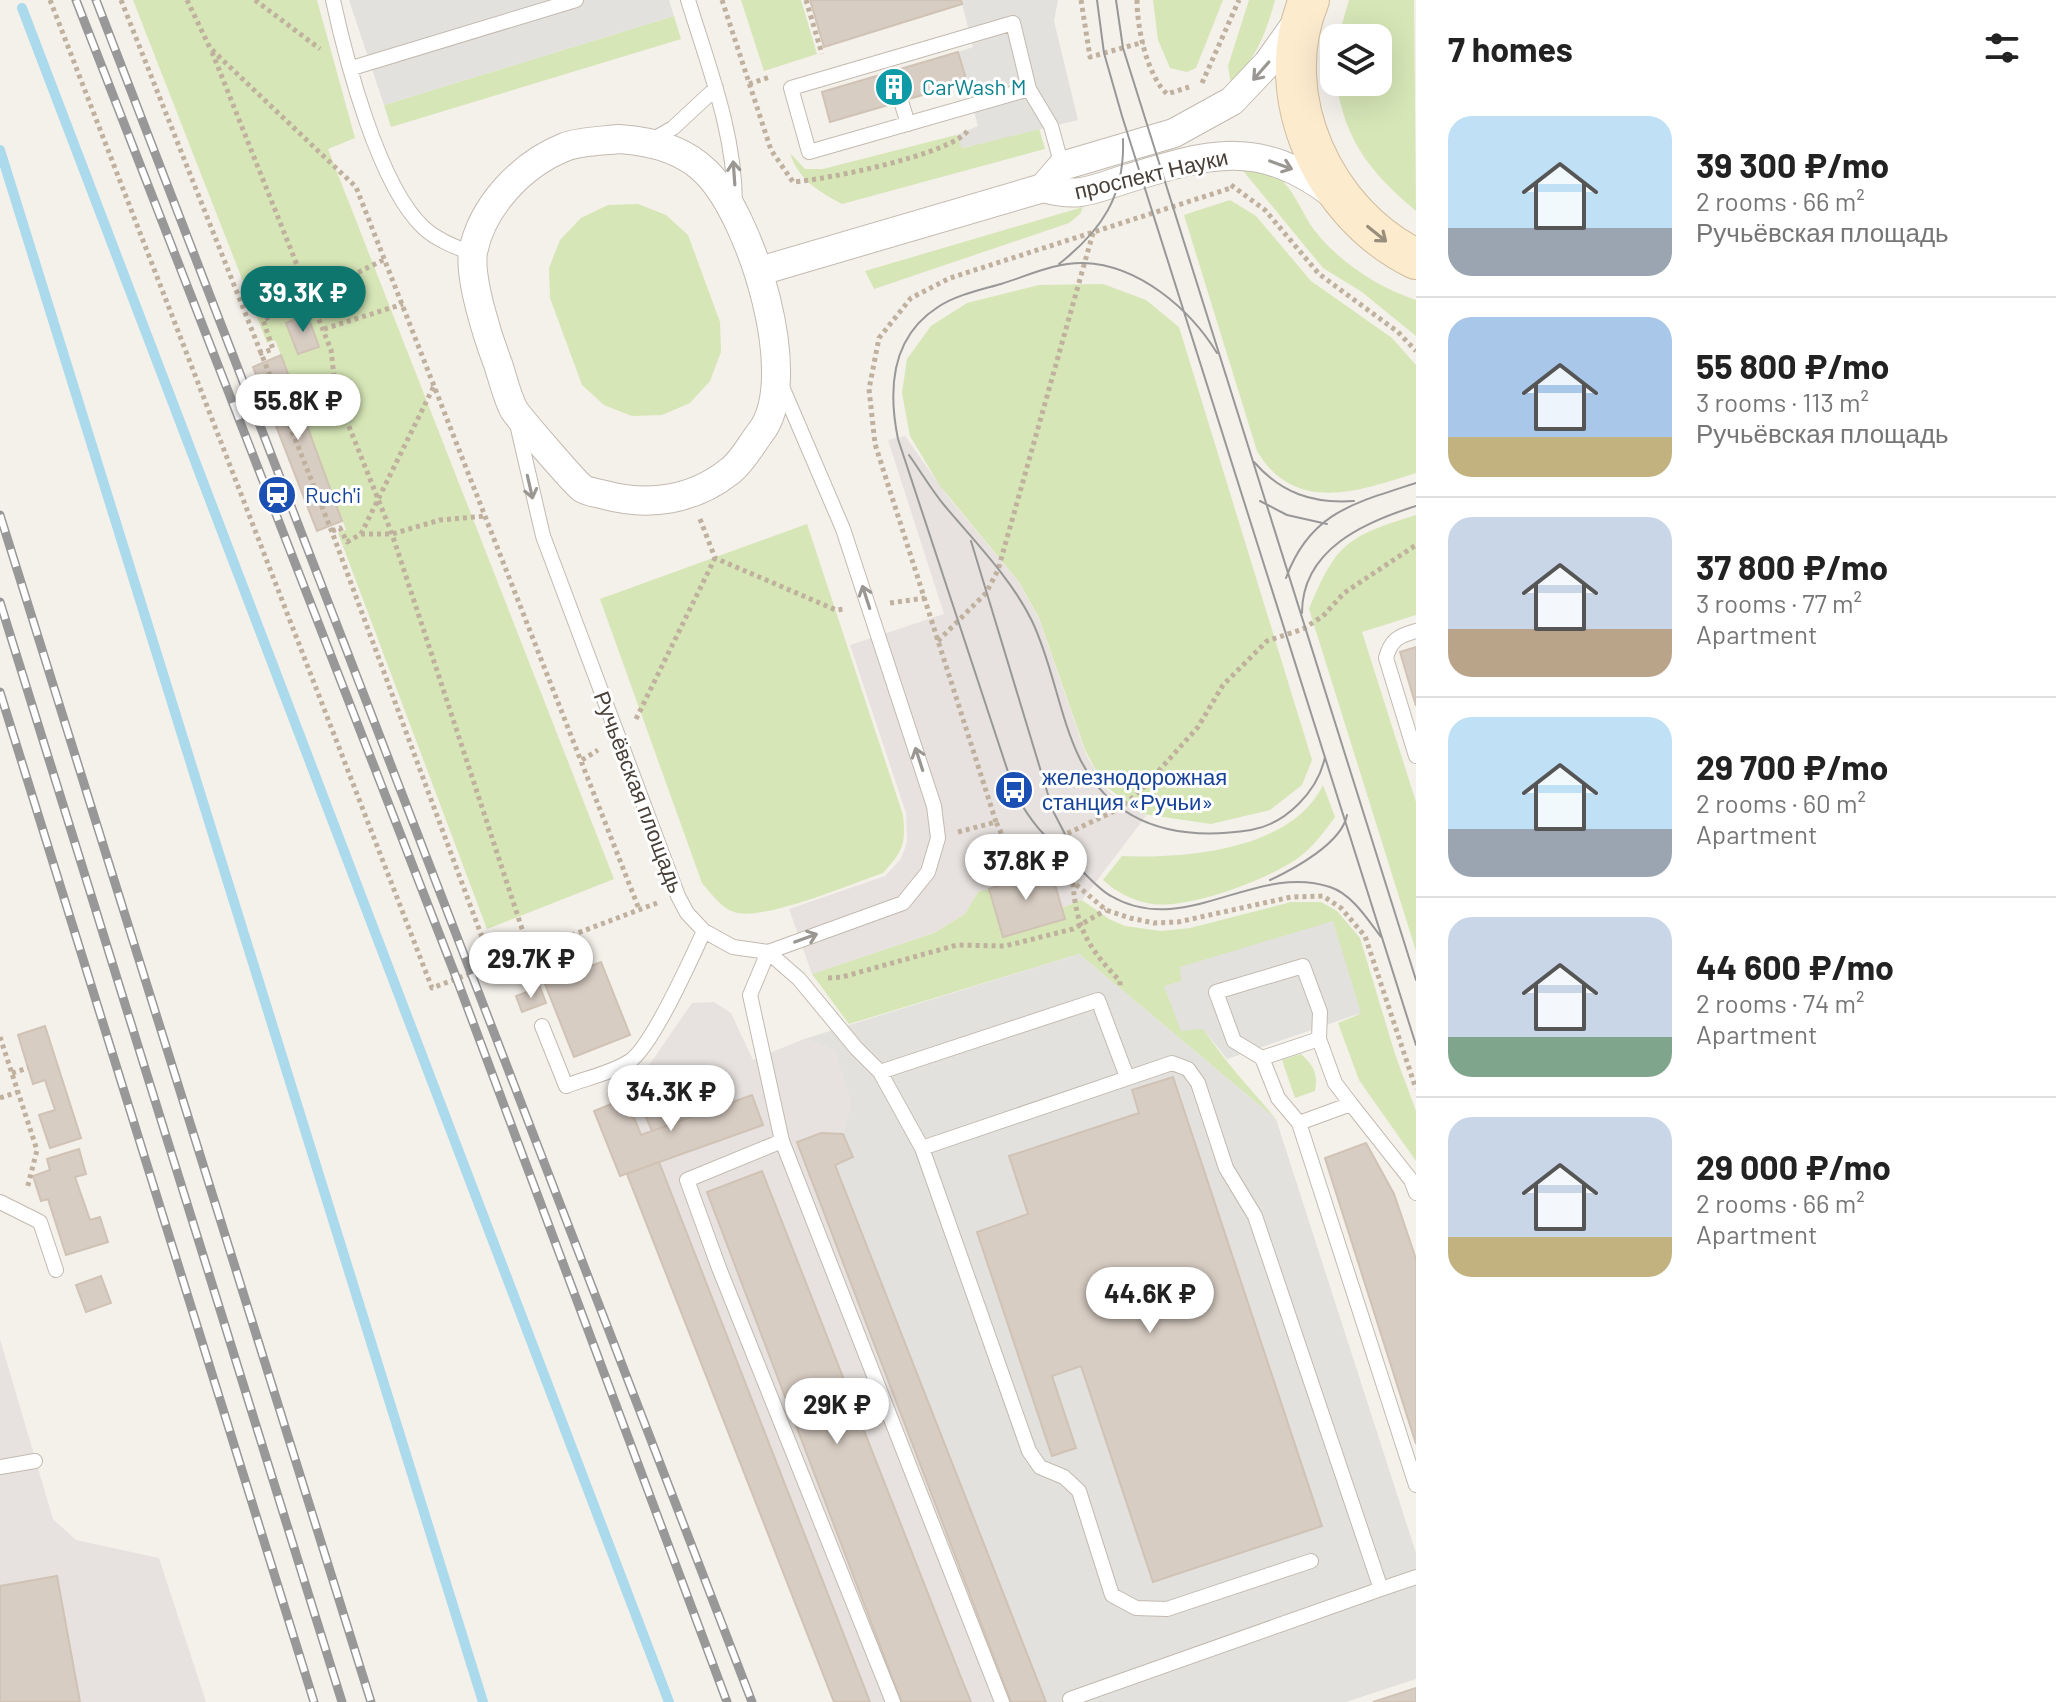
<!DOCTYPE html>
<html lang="en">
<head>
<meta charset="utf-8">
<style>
  body { margin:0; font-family:Barlow,sans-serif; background:#f2f2f2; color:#222; height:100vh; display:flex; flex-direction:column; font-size:30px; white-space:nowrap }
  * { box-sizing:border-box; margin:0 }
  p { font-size:26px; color:#767676 }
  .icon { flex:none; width:44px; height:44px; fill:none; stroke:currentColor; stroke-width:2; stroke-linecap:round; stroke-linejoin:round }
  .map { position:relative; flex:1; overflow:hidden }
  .panel { display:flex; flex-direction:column; background:#fff; width:640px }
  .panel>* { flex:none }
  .tools { position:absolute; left:1320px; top:24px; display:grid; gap:16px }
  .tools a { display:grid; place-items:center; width:72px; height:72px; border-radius:16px; background:#fff; box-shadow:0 8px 32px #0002; font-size:40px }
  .price { position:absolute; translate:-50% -68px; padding:0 18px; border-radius:28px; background:#fff; color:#222; font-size:26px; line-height:52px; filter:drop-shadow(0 2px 4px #0008) }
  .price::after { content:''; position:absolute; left:50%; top:48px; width:24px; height:18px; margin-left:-12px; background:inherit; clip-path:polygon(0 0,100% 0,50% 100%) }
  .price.current { background:#0f766e; color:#fff }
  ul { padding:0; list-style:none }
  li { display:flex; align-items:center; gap:24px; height:200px; padding:0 32px }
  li+li { border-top:2px solid #e0e0e0 }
  li span { display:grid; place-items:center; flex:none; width:224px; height:160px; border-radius:24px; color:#555 }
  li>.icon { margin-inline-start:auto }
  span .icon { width:96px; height:96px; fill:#fffc; stroke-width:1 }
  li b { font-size:34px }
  h2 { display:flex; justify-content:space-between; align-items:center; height:96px; padding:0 32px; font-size:34px }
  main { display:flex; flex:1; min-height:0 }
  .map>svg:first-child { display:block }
  .industrial { fill:#e7e2df }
  .green { fill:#d6e6b6 }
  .parking { fill:#e3e1de; fill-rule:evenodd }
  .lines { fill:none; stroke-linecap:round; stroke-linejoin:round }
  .stream { stroke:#abdaed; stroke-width:10 }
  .building { fill:#d8cdc3; stroke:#d0c2b4; stroke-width:2 }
  .service-casing { stroke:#c2bab0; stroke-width:16 }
  .minor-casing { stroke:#c2bab0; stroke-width:30 }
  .secondary-casing { stroke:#d1bd9d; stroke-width:42 }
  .path { stroke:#c0b19f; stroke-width:5; stroke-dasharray:4 4; stroke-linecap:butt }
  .service { stroke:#fff; stroke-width:14 }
  .minor { stroke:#fff; stroke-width:28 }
  .secondary { stroke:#fcebcd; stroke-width:40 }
  .tram { stroke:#989898; stroke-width:2 }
  .rail-casing { stroke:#989898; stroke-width:9 }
  .rail { stroke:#fff; stroke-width:6; stroke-dasharray:18; stroke-linecap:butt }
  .oneway { stroke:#9a9692 }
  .oneway2 { stroke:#998d7c }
  .labels { text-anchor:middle; stroke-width:6; stroke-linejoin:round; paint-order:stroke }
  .culture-label { font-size:22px; fill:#0d838f; stroke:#fff; text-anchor:start }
  .street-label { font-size:22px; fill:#484039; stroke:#fff }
  .transit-label { font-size:22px; fill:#164399; stroke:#fff; text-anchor:start }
</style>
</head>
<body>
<main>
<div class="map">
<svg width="1416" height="1702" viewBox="0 0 1416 1702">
  <rect width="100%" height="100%" fill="#f4f0ea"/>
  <path class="industrial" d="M905,436L948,497L1018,581L1039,619L1086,755L1109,792L1146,816L1082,900L1062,908L1065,919L1003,937L989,889L978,892L965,914L934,933L812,974L789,909L885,876L901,859L907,842L906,813L850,645L944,614L888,440Z
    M714,1002L731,1013L753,1060L804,1039L834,1050L851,1103L843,1134L853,1157L835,1165L1046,1702H834L627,1174L620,1176L594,1111L636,1094L634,1087L692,1003Z
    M0,1339L53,1519L76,1540L159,1558L206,1702H0Z"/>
  <path class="green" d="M133,0H317L355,138L328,149L614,879L487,929L338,533L346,530L281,355L275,340L267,343Z
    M741,0H801L817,54L764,71Z
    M1153,0H1223L1196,68L1187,72L1170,68L1158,40Z
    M1249,0H1275C1265,37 1256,56 1231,85L1228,66Z
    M1349,0H1414L1416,211C1370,172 1346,142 1336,82H1378V38H1338Z
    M674,16L681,39L391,127L384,105Z
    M1039,128L1045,149L842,204C818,191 798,179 790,153L805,169H823L956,135L963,148Z
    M1240,167C1249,168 1262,168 1270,172C1292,182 1301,213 1315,231C1339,262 1379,288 1416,300V336L1362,292L1323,268Z
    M1230,200L1256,216L1311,281L1392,338L1416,365V473C1359,491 1295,515 1257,451L1184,215Z
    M638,204L666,215L688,235L720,322L721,352L710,381L690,403L662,415L632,416L604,405L582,385L550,298L549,268L560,240L581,218L608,205Z
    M1083,207L1080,214L1069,223L874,289L865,271Z
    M1103,284L1146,300L1179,327L1312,760L1302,785L1270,810L1211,824L1143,814L1104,785L1085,750L1039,618L1019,582L940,486L910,436L902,393L907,359L931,326L967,303L1039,285Z
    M1416,515V615L1362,632L1416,802V951L1309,609C1337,542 1347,537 1416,515Z
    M807,524L903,815C906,845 903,851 883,873C851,884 762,922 734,912C721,908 711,893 702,883L600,599Z
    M1323,785L1335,817C1324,832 1313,847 1298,858C1267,880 1189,909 1152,904C1133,901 1116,892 1103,880L1122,856C1185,859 1292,850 1323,785Z
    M989,889L1003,936L1065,919L1062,908L1082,900L1109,919L1125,926L1161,931L1190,928L1291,902H1321L1337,911L1360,938L1395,1054L1416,1111V1161L1359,1080L1338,1023L1360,1014L1181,967C1182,1020 1244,1080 1276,1119L1079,954L849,1024L812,974L934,933L965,914L978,892Z
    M1301,1054C1314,1066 1318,1073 1315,1091L1295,1098L1282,1060Z"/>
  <path class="parking" d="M349,0H669L674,16L384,105Z
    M961,0H1058L1054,21L1078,120L962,148L956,135L978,126L958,52L973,47Z
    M1333,921L1361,1013L1227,1059L1203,1029L1181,1031L1164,986L1181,981L1180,967Z
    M1079,954L1276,1119L1416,1553V1679L1346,1702H1046L835,1165L852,1157L843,1134L851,1103L834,1050L804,1039ZM1139,1113L1081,1366L1052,1376L1076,1448L1052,1456L977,1232L1028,1214Z"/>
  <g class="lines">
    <path class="stream" d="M22,8L669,1702
      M0,150L483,1702"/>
  </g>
  <path class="building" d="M810,0H961L962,4L824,47Z
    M958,52L967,82L830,122L822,92Z
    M307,314L319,347L298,354L286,323Z
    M281,355L342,521L317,531L253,367Z
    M1416,647V706L1400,652Z
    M1016,870H1027L1037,875L1051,871L1065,919L1003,937L989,889L1001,885L1006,876Z
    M601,962L630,1035L574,1057L545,984Z
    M540,987L546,1003L522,1012L516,996Z
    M45,1026L81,1138L50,1148L39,1115L55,1110L45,1080L33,1084L18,1035Z
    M1173,1077L1322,1526L1153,1582L1081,1366L1052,1376L1076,1448L1052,1456L977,1232L1028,1214L1009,1156L1139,1113L1132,1090Z
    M676,1078L691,1117L652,1131L636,1094Z
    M752,1095L763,1125L620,1176L594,1111L626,1098L641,1135Z
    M821,1133L843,1134L853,1157L835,1165L1046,1702H1011L797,1142Z
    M1366,1143L1394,1194L1416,1259V1444L1325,1158Z
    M79,1149L86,1174L75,1177L90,1220L100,1217L108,1242L66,1255L48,1199L41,1201L33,1176L50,1170L47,1159Z
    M659,1162L870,1702H834L627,1174Z
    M762,1171L960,1675L971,1702H902L900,1698L707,1192Z
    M101,1276L111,1303L86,1312L76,1285Z
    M57,1576L80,1702H0V1586Z
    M1416,1688V1702H1373Z"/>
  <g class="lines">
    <defs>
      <path id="service" d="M333,0C346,60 379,187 424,228C437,240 456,247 473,254
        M688,0C709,68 735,133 735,205
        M352,68L576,0
        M1029,89L809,152L791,88L1013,23L1029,89L1051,126L1062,166
        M901,101L908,124
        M650,141L673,128L716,88
        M517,424L543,536L678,896L687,913L704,931L733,947L768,952L903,903L928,872L938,838L934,806L843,529L780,382
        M1416,631C1399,636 1391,639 1386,658L1416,756
        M542,1026L566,1086C586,1078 612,1073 630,1061C653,1045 691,959 704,931
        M1262,1058L1319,1039
        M880,1072L1098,1000L1127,1077
        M1299,1123L1278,1098L1262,1058L1234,1041L1216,992L1303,966L1320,1012L1319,1039L1335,1083L1351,1104
        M782,1141L687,1180L719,1268L893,1702
        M922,1148L1172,1063L1188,1069L1198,1083L1226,1168L1255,1216L1381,1589L1416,1577
        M1416,1193L1411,1180L1351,1104L1299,1123L1416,1485
        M0,1202L40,1222L56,1270
        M0,1467L35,1461
        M1070,1699L1381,1589
        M1002,1702L782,1141L750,995L768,952L799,979L856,1048L880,1072L922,1148L1029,1451L1040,1467L1064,1477L1079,1491L1112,1595L1136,1608L1167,1609L1311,1561"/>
      <path id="minor" d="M619,139C650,141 684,149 707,173C751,217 803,380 760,433C751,445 742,462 730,471C694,500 649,507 605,495C598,493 587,492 582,488C574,482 520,419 514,410C507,397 503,379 498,364C488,338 469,279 473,252C482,206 522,164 565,147C580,141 602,141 619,139Z
        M1043,188L1062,166L1174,133L1232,101L1268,63L1297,22
        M760,271L1043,188C1080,198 1090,190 1126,179C1209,153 1260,138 1334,195"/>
      <path id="secondary" d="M1309,0C1269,97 1325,215 1416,259"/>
    </defs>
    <use href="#service" class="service-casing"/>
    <use href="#minor" class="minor-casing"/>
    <use href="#secondary" class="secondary-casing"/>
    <path class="path" d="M50,0L432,988L657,903
      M121,0L332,532L492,964
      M187,0L210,48L356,187L639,909
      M255,0L320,49
      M722,0L771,150L793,182C824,180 954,154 968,130
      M806,0L822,54
      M1081,0L1090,57L1144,42
      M1137,0C1137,28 1147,75 1167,94L1189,87
      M212,52L331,350L336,394L392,534L529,950
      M1202,83L1239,0
      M749,84L770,77
      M1231,185L1265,210L1319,274L1398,332L1416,351
      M324,329L403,304
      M259,354L273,349L263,320L385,259
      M700,519L715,558L836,610L844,609
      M332,531L340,528L347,542L361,534L434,386
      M361,534H392L440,520L486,516
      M890,603L925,598
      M938,641L986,593L998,570L1093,233
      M636,719L715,558
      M582,760L598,750
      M996,822L875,444L869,389L879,338L911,298L950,278L1231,188
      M958,832L996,822L1004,839L1054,866L1106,910L1130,918L1154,923L1178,922L1291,897L1323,896L1341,908L1365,936L1416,1089
      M1037,859L1064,835L1121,808L1146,785L1198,727L1223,685L1267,641L1303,629L1323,616L1344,593L1416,545
      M1073,883C1076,928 1089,949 1120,981V988
      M560,939L573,973
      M828,978L842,977L957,945L1005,946L1073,929L1106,910
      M0,1037L37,1150L27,1189
      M12,1073L28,1068
      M0,1098L18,1092"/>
    <use href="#service" class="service"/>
    <use href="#minor" class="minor"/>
    <use href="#secondary" class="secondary"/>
    <path class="tram" d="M1097,0L1104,53L1122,116L1416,1045
      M1116,0L1123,48L1416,980
      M1059,264C1102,230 1125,196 1123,139
      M1217,353C1190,309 1139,265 1084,263C1056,262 1027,276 1001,284C980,290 956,295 938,307C891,337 888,390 898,439L1014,790C1030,824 1047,838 1075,864C1086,874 1098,889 1111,896C1184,939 1256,862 1330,887C1352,894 1368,920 1381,937
      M909,455C921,472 931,489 944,505C975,542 1011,578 1032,621C1053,665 1059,716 1080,759C1115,828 1180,841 1251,830C1286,824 1318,791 1325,757
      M1254,462C1281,493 1313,504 1354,501
      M1260,501L1287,515L1327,524
      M971,541L1053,811L1078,859
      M1286,578C1310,512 1355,503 1416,483
      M1302,613C1302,549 1365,522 1416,506
      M1270,880C1294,869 1342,843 1347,815"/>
    <defs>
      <path id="rail" d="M76,0L456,977L727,1702
        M96,0L752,1702
        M0,515L371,1702
        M0,602L342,1702
        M0,692L314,1702"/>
    </defs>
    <use href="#rail" class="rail-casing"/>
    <use href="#rail" class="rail"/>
  </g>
  <defs><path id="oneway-shaft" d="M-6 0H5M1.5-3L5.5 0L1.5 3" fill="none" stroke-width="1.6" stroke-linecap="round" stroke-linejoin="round" transform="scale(2)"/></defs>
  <g class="oneway">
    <use href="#oneway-shaft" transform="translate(1261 71) rotate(131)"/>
    <use href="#oneway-shaft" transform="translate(1281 165) rotate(20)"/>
    <use href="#oneway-shaft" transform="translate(734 173) rotate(-94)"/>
    <use href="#oneway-shaft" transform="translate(530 487) rotate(77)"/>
    <use href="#oneway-shaft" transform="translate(866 597) rotate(-108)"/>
    <use href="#oneway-shaft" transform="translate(919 759) rotate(-108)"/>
    <use href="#oneway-shaft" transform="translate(806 938) rotate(-20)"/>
  </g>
  <use class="oneway2" href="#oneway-shaft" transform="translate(1377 234) rotate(39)"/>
  <defs>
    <symbol id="building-disc" viewBox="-11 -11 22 22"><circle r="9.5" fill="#0f9aa8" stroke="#fff"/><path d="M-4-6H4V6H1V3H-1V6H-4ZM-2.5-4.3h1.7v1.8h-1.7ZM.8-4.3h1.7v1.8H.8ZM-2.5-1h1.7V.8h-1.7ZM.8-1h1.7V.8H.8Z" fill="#fff"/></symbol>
    <symbol id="station-disc" viewBox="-11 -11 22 22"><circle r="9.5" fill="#1a4fb4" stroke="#fff"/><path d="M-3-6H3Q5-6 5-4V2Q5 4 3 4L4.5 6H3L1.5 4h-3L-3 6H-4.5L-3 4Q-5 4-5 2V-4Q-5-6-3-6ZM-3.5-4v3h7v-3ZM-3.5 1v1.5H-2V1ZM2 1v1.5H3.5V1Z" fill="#fff"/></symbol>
    <symbol id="bus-disc" viewBox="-11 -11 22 22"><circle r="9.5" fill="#1a4fb4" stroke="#fff"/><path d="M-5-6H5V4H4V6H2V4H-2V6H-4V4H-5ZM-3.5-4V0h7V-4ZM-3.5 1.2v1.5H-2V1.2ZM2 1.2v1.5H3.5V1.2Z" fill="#fff"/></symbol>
  </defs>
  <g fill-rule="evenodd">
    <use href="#building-disc" x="872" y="65" width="44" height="44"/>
    <use href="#station-disc" x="255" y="473" width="44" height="44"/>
    <use href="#bus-disc" x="992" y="768" width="44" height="44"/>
  </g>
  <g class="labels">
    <g class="culture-label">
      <text x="922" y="95">CarWash M</text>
    </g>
    <g class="street-label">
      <text transform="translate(1151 174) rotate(-13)" y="8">проспект Науки</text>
      <text transform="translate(639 792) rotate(69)" y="8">Ручьёвская площадь</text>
    </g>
    <g class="transit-label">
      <text x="305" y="503">Ruch'i</text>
      <text x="1042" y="785">железнодорожная<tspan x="1042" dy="25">станция «Ручьи»</tspan></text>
    </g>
  </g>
</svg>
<div class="tools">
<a><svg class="icon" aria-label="layers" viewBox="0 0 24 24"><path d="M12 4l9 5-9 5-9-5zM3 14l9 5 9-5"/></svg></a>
</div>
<b class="price current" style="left:303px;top:334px">39.3K ₽</b>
<b class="price" style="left:298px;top:442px">55.8K ₽</b>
<b class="price" style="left:1026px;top:902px">37.8K ₽</b>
<b class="price" style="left:531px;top:1000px">29.7K ₽</b>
<b class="price" style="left:671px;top:1133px">34.3K ₽</b>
<b class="price" style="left:1150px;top:1335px">44.6K ₽</b>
<b class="price" style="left:837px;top:1446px">29K ₽</b>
</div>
<section class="panel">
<h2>7 homes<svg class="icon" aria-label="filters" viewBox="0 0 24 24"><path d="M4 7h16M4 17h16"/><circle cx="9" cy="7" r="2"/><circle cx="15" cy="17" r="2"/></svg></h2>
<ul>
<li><span style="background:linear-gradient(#bfe0f5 70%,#9aa5b1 0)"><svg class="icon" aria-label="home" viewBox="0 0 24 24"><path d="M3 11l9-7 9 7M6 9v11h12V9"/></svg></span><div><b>39 300 ₽/mo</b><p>2 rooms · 66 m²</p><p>Ручьёвская площадь</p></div></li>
<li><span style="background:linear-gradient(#a9c7e8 75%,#c2b280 0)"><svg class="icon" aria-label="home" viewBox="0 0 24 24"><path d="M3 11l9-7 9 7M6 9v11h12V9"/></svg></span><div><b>55 800 ₽/mo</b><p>3 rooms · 113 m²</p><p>Ручьёвская площадь</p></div></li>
<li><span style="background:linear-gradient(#c9d6e8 70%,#b9a48a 0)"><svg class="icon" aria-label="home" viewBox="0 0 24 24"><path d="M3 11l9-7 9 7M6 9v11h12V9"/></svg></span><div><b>37 800 ₽/mo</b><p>3 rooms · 77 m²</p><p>Apartment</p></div></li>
<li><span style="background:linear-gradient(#bfe0f5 70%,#9aa5b1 0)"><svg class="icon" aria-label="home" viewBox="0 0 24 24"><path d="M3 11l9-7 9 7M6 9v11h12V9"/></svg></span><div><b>29 700 ₽/mo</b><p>2 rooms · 60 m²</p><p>Apartment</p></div></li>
<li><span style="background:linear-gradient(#c9d6e8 75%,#7fa58c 0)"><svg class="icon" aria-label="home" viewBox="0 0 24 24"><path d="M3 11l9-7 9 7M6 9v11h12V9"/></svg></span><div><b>44 600 ₽/mo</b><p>2 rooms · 74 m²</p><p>Apartment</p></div></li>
<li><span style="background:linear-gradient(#c9d6e8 75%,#c2b280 0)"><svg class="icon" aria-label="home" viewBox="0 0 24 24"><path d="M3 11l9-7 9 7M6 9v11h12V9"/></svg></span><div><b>29 000 ₽/mo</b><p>2 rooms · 66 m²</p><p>Apartment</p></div></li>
</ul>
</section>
</main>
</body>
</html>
